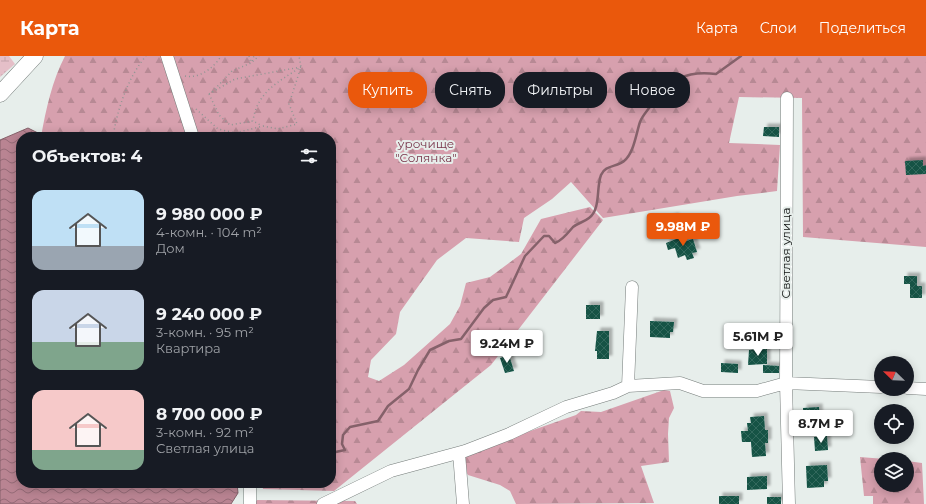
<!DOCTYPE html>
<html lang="ru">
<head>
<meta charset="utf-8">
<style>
  body { margin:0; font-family:Montserrat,sans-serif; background:#20242c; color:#f1f3f6; height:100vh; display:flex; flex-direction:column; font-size:15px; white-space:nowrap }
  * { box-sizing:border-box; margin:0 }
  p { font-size:13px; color:#9ea1a6 }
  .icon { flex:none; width:22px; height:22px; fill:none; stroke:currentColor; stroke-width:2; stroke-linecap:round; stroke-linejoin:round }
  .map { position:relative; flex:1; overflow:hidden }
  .panel { position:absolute; left:16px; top:76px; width:320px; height:356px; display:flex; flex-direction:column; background:#171b24; border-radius:16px; box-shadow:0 2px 10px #0003 }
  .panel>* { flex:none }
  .banner { position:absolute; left:348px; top:16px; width:380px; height:36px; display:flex; gap:8px }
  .needle { width:26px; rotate:293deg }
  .fabs { position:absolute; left:874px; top:300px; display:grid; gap:8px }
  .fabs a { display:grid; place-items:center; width:40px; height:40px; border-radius:50%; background:#171b24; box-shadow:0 2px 10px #0003; font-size:20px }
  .price { position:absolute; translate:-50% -34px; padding:0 9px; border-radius:4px; background:#fff; color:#222; font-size:13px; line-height:26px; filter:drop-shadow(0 1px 2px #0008) }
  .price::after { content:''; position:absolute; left:50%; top:24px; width:12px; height:9px; margin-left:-6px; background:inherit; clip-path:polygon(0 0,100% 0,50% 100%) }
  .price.selected { background:#ea580c; color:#fff }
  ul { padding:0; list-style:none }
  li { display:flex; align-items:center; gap:12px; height:100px; padding:0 16px }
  li span { display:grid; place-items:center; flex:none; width:112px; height:80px; border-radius:12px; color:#555 }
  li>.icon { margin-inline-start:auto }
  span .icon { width:48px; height:48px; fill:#fffc; stroke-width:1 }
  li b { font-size:17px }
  h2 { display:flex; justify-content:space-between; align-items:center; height:48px; padding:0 16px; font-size:17px }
  .pill { padding:0 14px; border-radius:16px; background:#171b24; box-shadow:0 2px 10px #0003; font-size:14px; line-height:36px }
  .pill.selected { background:#ea580c; color:#fff }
  header { display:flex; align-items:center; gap:24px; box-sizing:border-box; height:56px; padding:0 20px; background:#ea580c; color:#fff }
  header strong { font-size:19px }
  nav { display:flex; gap:22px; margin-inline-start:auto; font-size:14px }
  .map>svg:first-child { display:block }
  .forest { fill:url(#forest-firs) }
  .wetland { fill:url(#wetland-marsh) }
  .water { fill:url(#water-waves); stroke:#85616a }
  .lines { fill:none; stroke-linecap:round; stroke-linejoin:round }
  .stream { stroke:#85616a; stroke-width:2.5 }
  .building { fill:url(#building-cross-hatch); filter:url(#shadow) }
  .minor-casing { stroke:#757c7a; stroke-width:13 }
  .major-casing { stroke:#757c7a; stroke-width:17 }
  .path { stroke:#909593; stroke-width:1.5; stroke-dasharray:1 3; stroke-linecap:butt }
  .minor { stroke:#fff; stroke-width:12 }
  .major { stroke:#fff; stroke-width:16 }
  .labels { text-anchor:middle; stroke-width:4; stroke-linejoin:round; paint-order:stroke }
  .park-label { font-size:12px; fill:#79354b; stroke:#e7eeeb }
  .street-label { font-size:12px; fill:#0d0f0e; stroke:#e7eeeb }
</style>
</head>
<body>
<header>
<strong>Карта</strong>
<nav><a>Карта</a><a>Слои</a><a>Поделиться</a></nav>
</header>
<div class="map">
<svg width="926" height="448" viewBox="0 0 926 448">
  <defs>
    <pattern id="forest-firs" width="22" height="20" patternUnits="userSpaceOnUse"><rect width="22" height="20" fill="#d7a0ae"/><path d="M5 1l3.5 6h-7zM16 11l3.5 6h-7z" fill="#b78994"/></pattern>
    <pattern id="wetland-marsh" width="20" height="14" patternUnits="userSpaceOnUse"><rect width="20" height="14" fill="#e5bfc8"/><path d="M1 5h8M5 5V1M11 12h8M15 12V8" fill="none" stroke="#c3a3ab"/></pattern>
    <pattern id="water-waves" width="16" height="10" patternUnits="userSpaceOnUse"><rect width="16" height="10" fill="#b98492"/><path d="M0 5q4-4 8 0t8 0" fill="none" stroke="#956a76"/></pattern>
    <pattern id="building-cross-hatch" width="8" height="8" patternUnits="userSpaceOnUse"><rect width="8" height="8" fill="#125345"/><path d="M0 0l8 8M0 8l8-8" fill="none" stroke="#33675c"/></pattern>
    <filter id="shadow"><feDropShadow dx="3.5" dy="-3.5" stdDeviation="1" flood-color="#0004"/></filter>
  </defs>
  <rect width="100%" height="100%" fill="#e7eeeb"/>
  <path class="forest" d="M65,0H926V191L803,181L802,42L739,41L729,87L780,89L777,135L737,140L603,162L571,126L552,143L524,162L519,186L466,182L437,204L400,256L396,278L371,304L368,321L379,325L404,309L450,268L460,250L466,227L490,221L521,198L541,163L590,151L603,164L491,309L334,435L263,433L262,427H331V81H41C46,53 52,25 65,0Z
    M664,334L670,335L674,352L669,362L668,378L669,406L641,410L654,447L516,448L510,435L500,429L468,419L462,409L464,398L576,359L581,355L601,356Z
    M860,401L885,403H881V429H907V405L922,407L924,448H873V440H864Z
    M257,444L355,445L357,448H254Z"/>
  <path class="wetland" d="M0,0H9L15,8L0,21Z"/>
  <path class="water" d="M28,72L42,79L41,81H21V427H237L238,437L231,448H0V84Z"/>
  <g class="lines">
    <path class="stream" d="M331,397L345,394L342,388L343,379L350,371L378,365L388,350L409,333L418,314L430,294L449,285L461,283L484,252L493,244L506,241L525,200L544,180H549L555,187C562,185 568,177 573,171C578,167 584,166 589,162C601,153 596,132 601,119C605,109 617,111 624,105C634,97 636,78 640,66C642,60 648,54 652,48C669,24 686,14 716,18L741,0"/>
  </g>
  <path class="building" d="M764,71H779V81L763,80Z
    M923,104V110L926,109V118L906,119L905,105Z
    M675,160L678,167L656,175L653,168Z
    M684,180L686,185L693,183L697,196L692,197L694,202L687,204L685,199L678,202L675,192L668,194L666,187Z
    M904,220H917V230H922V242H910V228H904Z
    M586,249H600V263H586Z
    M650,265L674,266L673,276H670V282L650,281Z
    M597,275H609V303H597V295H595Z
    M767,293V308L748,309L749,294Z
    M509,299L514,315L505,317L500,302Z
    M721,307L738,308V317L721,316Z
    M763,309L779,310V317H763Z
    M819,351L820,366L804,367L803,352Z
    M764,360L765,374H768V387H765L766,400L752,401L751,386H742L741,375H748L747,367H751L750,361Z
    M840,366L841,373L824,374V367Z
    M827,380L828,394L815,395L814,381Z
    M827,409L828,425H824V431L807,432L806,410Z
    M767,420V433L747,434V421Z
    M719,440H739V448H719Z
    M767,441H781V448H767Z"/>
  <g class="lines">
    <defs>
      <path id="minor" d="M167,0L193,81
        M787,42L786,327L789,448
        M628,330L632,231
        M907,332L926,333
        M459,397L463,448
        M250,427V448
        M323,448L391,415L465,395L509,378L566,351L613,337L628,330L680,327L703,335H757L786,327L881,331"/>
      <path id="major" d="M0,38L35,0"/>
    </defs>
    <use href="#minor" class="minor-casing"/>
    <use href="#major" class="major-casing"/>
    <path class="path" d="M249,0L251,7
      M252,5L254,0
      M185,20C199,23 214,12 221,0
      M212,36L232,15L251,7L259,0
      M209,38L235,23L301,11C278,26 257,36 253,65
      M209,38L219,59L230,69L253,65L262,70
      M196,53L218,73L235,77L263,70L278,73L297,68L289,48L301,11L299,0
      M113,81C117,54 128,21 146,0"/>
    <use href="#minor" class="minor"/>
    <use href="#major" class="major"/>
  </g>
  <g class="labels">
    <g class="park-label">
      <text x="426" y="92">урочище<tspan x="426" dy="14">"Солянка"</tspan></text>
    </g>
    <g class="street-label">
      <text transform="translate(786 197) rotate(-90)" y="4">Светлая улица</text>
    </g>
  </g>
</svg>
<div class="fabs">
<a><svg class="needle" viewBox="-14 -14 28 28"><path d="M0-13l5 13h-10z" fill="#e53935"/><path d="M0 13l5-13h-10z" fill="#9ea1a6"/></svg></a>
<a><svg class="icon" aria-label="locate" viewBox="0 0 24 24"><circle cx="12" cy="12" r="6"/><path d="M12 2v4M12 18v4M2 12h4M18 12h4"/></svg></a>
<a><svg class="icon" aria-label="layers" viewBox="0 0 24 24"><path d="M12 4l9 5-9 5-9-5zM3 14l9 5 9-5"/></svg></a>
</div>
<b class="price selected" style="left:683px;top:191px">9.98M ₽</b>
<b class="price" style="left:758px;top:301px">5.61M ₽</b>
<b class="price" style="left:507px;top:308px">9.24M ₽</b>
<b class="price" style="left:821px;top:388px">8.7M ₽</b>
<div class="banner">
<a class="pill selected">Купить</a>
<a class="pill">Снять</a>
<a class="pill">Фильтры</a>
<a class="pill">Новое</a>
</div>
<section class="panel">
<h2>Объектов: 4<svg class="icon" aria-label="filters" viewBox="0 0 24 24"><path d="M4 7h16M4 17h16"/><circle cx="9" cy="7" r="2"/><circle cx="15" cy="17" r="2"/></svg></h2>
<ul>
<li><span style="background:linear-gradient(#bfe0f5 70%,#9aa5b1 0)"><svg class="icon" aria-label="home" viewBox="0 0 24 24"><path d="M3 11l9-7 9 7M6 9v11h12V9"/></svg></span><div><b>9 980 000 ₽</b><p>4-комн. · 104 m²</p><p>Дом</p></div></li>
<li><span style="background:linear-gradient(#c9d6e8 65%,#7fa58c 0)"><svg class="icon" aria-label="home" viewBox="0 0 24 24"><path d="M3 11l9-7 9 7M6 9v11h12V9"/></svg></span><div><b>9 240 000 ₽</b><p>3-комн. · 95 m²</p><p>Квартира</p></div></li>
<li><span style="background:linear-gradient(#f6c9c9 75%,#7fa58c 0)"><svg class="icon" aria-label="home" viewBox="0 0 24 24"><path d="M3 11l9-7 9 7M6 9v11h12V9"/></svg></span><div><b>8 700 000 ₽</b><p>3-комн. · 92 m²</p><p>Светлая улица</p></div></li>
</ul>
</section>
</div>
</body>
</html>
